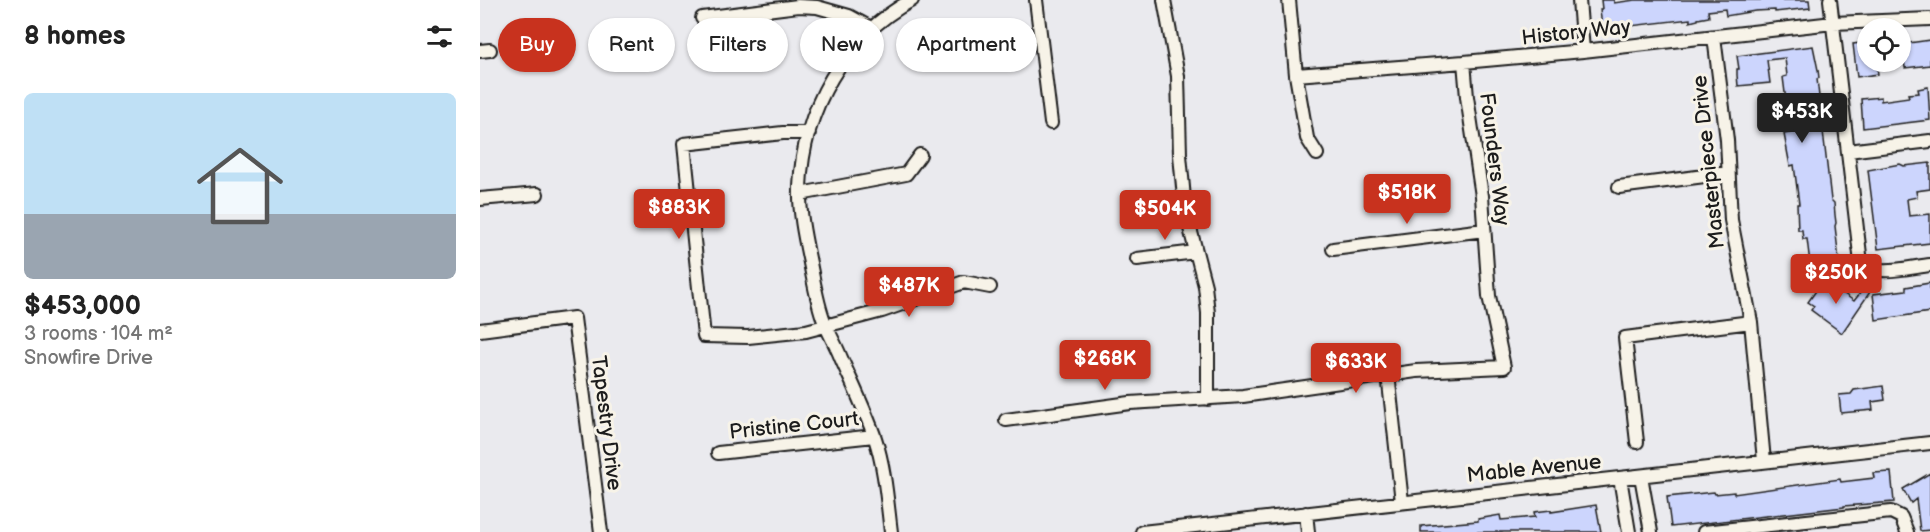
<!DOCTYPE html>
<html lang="en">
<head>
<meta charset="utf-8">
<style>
  body { margin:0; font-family:"Balsamiq Sans",sans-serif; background:#f6f6f6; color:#222; height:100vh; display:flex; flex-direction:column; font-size:22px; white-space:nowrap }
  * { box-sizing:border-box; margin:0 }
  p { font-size:20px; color:#767676 }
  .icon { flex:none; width:33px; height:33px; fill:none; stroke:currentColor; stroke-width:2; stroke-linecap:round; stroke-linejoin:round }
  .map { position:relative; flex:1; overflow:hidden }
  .side { display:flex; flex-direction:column; background:#fff; width:480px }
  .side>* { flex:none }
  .top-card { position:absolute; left:18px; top:18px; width:570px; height:54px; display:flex; gap:12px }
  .buttons { position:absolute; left:1377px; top:18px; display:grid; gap:12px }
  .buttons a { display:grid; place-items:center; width:54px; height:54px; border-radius:50%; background:#fff; box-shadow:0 2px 4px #0004; font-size:30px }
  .price { position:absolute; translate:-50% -51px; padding:0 14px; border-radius:6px; background:#c8321e; color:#fff; font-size:20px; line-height:39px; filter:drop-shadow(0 2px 3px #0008) }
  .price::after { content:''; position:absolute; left:50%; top:36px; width:18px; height:14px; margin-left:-9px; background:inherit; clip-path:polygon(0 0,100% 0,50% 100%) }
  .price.active { background:#222; color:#fff }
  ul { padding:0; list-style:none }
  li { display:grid; align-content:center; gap:12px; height:318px; padding:0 24px }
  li+li { border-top:2px solid #e0e0e0 }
  li span { display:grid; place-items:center; height:186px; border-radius:9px; color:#555 }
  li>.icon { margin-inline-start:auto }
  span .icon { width:108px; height:108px; fill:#fffc; stroke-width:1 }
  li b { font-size:26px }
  h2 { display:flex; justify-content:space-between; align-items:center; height:72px; padding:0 24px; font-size:26px }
  .chip { padding:0 21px; border-radius:27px; background:#fff; box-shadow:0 2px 4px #0004; font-size:21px; line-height:54px }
  .chip.active { background:#c8321e; color:#fff }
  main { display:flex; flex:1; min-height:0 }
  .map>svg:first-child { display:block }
  .building { fill:#ccd5fd; stroke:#1c1c1c; stroke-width:1.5 }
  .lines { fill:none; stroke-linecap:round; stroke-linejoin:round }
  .minor-casing { stroke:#1c1c1c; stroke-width:16 }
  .minor { stroke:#f7f3e8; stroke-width:12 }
  .labels { text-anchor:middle; stroke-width:6; stroke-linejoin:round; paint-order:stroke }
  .street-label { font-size:21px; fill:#1c1c1c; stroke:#f7f3e8 }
</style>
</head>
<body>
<main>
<section class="side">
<h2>8 homes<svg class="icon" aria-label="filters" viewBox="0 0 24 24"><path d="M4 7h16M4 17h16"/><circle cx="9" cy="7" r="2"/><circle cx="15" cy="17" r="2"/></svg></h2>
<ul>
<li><span style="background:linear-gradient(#bfe0f5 65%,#9aa5b1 0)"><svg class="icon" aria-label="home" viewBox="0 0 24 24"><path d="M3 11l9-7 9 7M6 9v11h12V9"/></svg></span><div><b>$453,000</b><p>3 rooms · 104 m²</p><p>Snowfire Drive</p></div></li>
</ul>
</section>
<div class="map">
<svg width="1450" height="532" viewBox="0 0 1450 532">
  <rect width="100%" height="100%" fill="#eaeaee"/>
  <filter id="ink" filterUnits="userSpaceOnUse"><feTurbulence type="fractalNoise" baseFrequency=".0167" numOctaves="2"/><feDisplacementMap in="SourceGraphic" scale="12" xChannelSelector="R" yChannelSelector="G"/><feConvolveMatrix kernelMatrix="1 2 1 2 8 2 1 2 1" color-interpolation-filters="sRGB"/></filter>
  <g filter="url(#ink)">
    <path class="building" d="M1121,0H1134V3L1155,0H1329L1330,8L1295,12V10L1275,11L1246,16L1245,9L1228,11L1229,17L1218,19V20L1210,22V19L1133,28V26L1122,28L1120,9H1122Z
      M1450,40V65L1425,68L1422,44Z
      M1388,42V62H1396L1398,74L1377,77L1373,44Z
      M1333,46L1338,70L1339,78L1337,79L1351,200L1354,203L1355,215L1356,223L1355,226L1359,260L1330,263L1327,239H1323L1322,230H1318L1317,204H1319L1314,165L1310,166L1304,134L1310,133L1303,77L1307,76L1305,58L1287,60L1290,83L1258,86L1257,75V69H1259L1257,56Z
      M1448,87L1450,120L1383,128L1381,99L1401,97V101L1429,97L1428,94L1439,93L1438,89Z
      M1450,163V189L1436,191L1437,197L1427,199L1429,216L1450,214V243L1398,249L1388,170L1420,164L1424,166Z
      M1345,278L1362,289L1360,291L1374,301L1384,288L1390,292L1362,333L1331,310L1334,306L1328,302Z
      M1450,283V312L1396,320L1393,294L1426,290V287Z
      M1403,386L1405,400L1392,402L1393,410L1361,413L1359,395L1371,394L1374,390Z
      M1411,472L1414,502L1364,506V507L1191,527L1187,497L1234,492L1235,494L1254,492V494L1360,479L1361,482L1394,478L1393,473Z
      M1450,473V530L1440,531L1436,499L1431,503L1423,489Z
      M1116,505L1121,532H941V526L998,521V519L1020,515L1021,520L1055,517L1054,512L1071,510V512Z"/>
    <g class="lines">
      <defs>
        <path id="minor" d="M556,0L571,123
          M684,0L698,76L700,155L705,209L725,286L728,313V399
          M809,0L816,75L827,138L837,154
          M1099,0L1103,51
          M1350,0L1381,263C1395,277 1431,267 1450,265
          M222,18L318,6L337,7L369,16L391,28
          M1234,37L1247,140L1251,220L1271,322L1284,461
          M0,51L10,50
          M816,75L984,62L1103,51L1353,23L1450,19
          M329,133H303L204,144L224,336L268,337L326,331L402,311L484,282L510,287
          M1368,151L1450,141
          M1139,187L1248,173
          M320,194L426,174L440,155
          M0,199L57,194
          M853,249L1004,230
          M657,259L716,252
          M0,330L94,318L121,532
          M908,374L922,502
          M526,420L650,403L763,396L936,371L1024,367L1009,296L1002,196L987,97L984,62
          M1157,442L1145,338L1271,322
          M238,453L394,436
          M1161,476L1171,532
          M1140,478L1149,532
          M826,513L828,532
          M411,532C407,500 405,469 395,438C386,412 372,383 361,358C356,345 349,334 344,321C337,303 334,282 330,263C325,239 319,212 320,187C323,109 364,37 432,0
          M662,532L1450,443
          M1224,532L1411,512L1421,517L1427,532"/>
      </defs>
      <use href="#minor" class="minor-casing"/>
      <use href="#minor" class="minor"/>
    </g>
  </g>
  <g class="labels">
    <g class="street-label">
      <text transform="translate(1096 32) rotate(-6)" y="7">History Way</text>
      <text transform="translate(1015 159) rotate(83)" y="7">Founders Way</text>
      <text transform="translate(1228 162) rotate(-96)" y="7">Masterpiece Drive</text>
      <text transform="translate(127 423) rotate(83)" y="7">Tapestry Drive</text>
      <text transform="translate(314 425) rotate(-6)" y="7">Pristine Court</text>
      <text transform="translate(1054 468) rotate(-6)" y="7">Mable Avenue</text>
    </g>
  </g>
</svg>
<div class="buttons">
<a><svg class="icon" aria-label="locate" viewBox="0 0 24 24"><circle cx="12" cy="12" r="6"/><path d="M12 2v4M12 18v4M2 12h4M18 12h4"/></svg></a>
</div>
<b class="price active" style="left:1322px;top:144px">$453K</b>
<b class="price" style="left:927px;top:225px">$518K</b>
<b class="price" style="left:199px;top:240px">$883K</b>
<b class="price" style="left:685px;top:241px">$504K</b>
<b class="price" style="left:1356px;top:305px">$250K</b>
<b class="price" style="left:429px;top:318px">$487K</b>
<b class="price" style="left:625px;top:391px">$268K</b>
<b class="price" style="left:876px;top:394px">$633K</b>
<div class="top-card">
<a class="chip active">Buy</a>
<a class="chip">Rent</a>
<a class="chip">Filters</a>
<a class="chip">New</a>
<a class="chip">Apartment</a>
</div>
</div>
</main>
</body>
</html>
